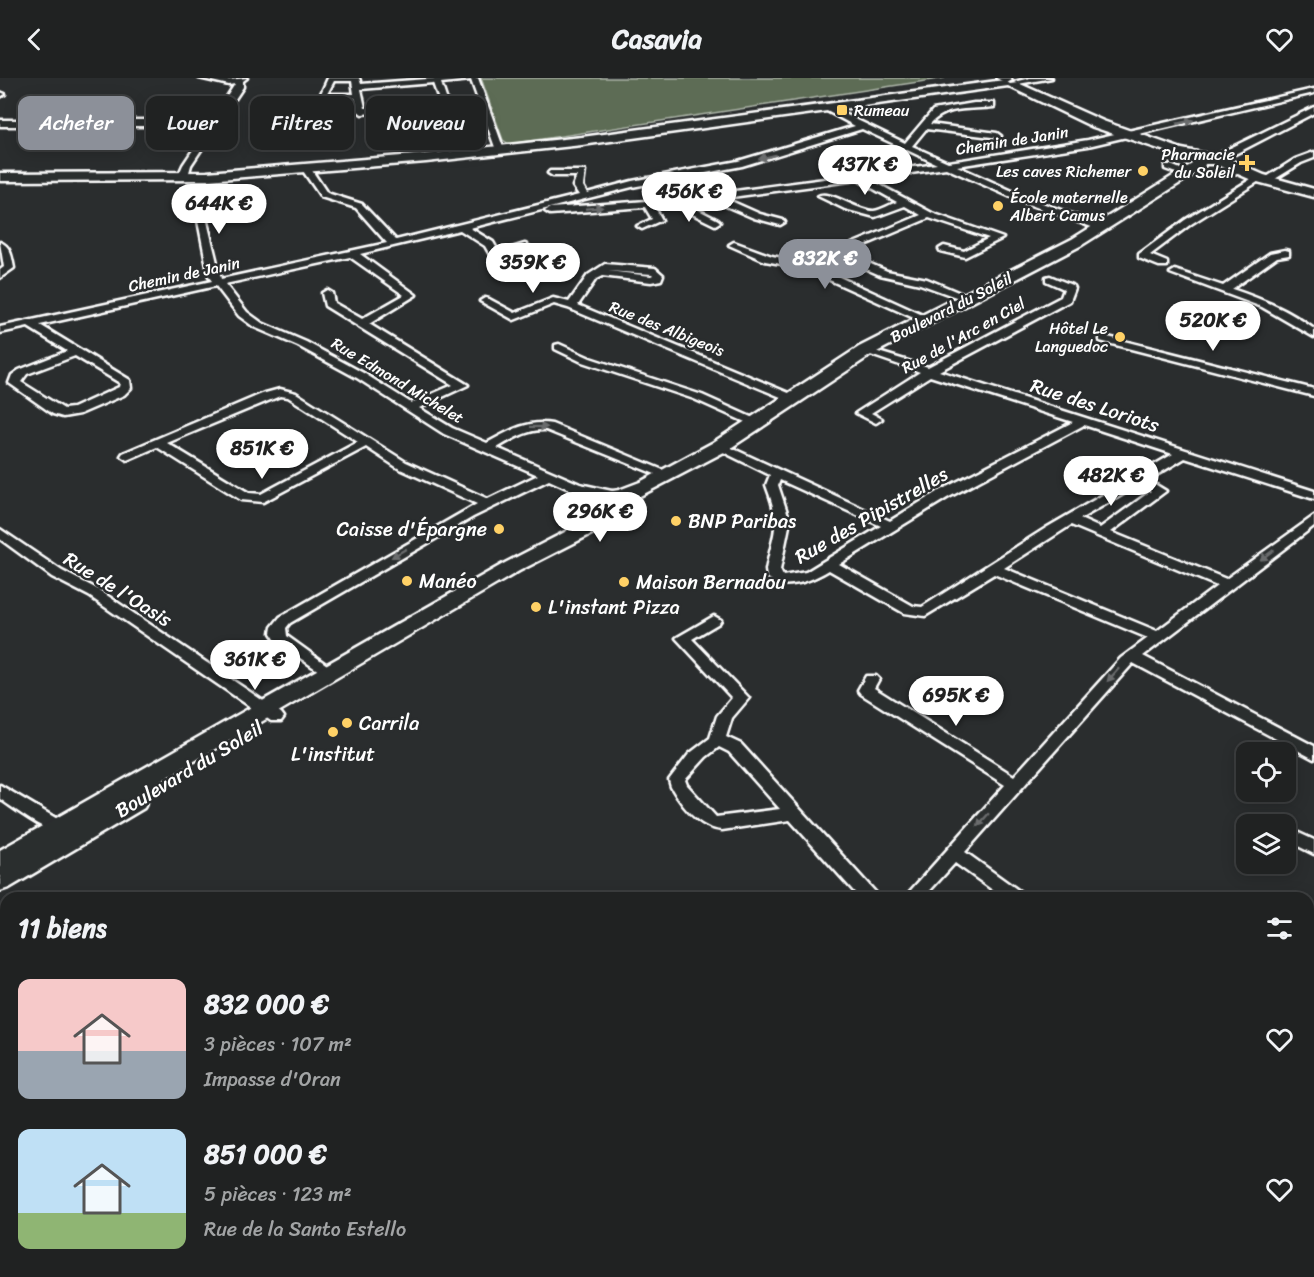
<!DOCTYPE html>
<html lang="fr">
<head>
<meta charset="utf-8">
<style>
  body { margin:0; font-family:Sriracha,sans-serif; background:#282a2a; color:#f1f3f6; height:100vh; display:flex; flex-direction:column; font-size:22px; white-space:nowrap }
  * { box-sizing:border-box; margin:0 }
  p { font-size:20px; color:#a2a4a5 }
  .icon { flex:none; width:33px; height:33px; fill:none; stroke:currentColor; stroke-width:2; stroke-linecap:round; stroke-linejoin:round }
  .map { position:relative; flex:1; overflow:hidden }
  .drawer { position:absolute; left:0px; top:814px; width:1314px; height:386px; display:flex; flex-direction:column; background:#202222; border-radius:18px 18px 0 0; box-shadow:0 3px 15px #0003,0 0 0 2px #3d3f40 }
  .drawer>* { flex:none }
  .hud { position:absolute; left:18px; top:18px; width:600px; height:54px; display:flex; gap:12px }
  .controls { position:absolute; left:1236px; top:664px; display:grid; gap:12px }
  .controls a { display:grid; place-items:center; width:60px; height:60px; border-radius:12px; background:#202222; box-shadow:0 3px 15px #0003,0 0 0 2px #3d3f40; font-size:30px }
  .price { position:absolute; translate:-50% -51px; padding:0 14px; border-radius:21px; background:#fff; color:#222; font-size:20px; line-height:39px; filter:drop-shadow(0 2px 3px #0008) }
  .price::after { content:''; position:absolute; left:50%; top:36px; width:18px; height:14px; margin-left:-9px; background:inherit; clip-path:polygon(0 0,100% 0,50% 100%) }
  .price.on { background:#8c9099; color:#fff }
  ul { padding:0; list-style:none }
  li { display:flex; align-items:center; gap:18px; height:150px; padding:0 18px }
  li span { display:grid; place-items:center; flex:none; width:168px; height:120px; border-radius:12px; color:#555 }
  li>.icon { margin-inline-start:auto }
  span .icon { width:72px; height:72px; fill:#fffc; stroke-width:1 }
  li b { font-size:26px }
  h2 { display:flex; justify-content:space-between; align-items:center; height:72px; padding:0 18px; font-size:26px }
  .pill { padding:0 21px; border-radius:12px; background:#202222; box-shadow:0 3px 15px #0003,0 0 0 2px #3d3f40; font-size:21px; line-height:54px }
  .pill.on { background:#8c9099; color:#fff }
  header { display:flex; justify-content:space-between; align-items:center; height:78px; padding:0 18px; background:#202222; font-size:27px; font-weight:800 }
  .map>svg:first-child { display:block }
  .green { fill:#5d6c54; stroke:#aeb6aa; stroke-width:1.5 }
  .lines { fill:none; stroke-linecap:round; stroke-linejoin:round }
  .minor-casing { stroke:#fff; stroke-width:5 }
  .tertiary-casing { stroke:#fff; stroke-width:4 }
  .secondary-casing { stroke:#fff; stroke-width:5 }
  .minor { fill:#2a2d2e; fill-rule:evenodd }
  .tertiary { fill:#2a2d2e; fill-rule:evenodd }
  .secondary { fill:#2a2d2e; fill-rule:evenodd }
  .oneway { fill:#6a6c6d }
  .poi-dot { fill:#ffd166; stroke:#2a2d2e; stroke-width:2 }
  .labels { text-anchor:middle; stroke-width:5; stroke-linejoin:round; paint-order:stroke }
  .far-poi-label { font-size:16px; fill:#fff; stroke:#2a2d2e; text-anchor:end }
  .far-street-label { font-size:16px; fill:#fff; stroke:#2a2d2e }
  .street-label { font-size:20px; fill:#fff; stroke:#2a2d2e }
  .poi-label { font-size:20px; fill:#fff; stroke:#2a2d2e; text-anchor:start }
</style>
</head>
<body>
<header><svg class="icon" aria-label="back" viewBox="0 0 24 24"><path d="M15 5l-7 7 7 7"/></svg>Casavia<svg class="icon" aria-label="heart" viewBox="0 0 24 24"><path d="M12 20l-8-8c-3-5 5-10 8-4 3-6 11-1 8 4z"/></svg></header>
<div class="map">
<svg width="1314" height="1199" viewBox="0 0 1314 1199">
  <rect width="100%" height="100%" fill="#2a2d2e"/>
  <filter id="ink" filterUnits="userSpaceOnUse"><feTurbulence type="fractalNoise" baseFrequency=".0167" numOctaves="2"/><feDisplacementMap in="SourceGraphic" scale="12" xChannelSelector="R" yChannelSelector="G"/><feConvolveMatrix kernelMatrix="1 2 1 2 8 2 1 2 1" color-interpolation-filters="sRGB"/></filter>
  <g filter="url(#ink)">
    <path class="green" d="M481,0H945L509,66L503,62Z"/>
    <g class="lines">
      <defs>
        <path id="minor" d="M199,0L228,2L247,0L243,3V9L191,87L188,98L183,101L178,98L183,87L209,48H0V42H212L235,6L229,7Z
          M328,0H359L361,6L441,0H478L504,72L500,75L496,72L471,2L441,5L447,23L439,29L362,36L358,33L355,20H319ZM334,3H352L354,16H327ZM433,5L439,22L434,25L365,30L361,11Z
          M1030,0H1052L1018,6L1014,4Z
          M1314,11V15L1088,68L957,88L1028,120L1103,147L1105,149L1100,152L1022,124L946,90L869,101L932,135L1003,160L965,179L940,173L939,171L944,168L964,173L989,160L929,140L815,188L929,240V244L925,245L803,190L765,183L729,167L734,164L772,178L810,186L811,183L921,137L905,128L875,139L845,131L818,118C829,111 859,134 874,133C881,132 891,126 897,124L858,102L724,120L760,136L783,142L785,144L780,147L754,140L712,122L685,125L718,142L720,144L715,147L674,127L654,128L662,142L642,151L637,148L652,141L645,129L550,136L545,133L550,130L675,121L937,86L862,51L742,88L632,109L470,150L493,164L497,171L502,173L525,166L530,169L501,180L489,175L485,168L460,152L360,176L416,217L369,246L468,307L419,330L452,350L487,365C507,354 528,341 552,346L675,397L673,400H665L546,352C527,351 513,361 497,370L580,406L616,414L617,417L611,421L571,412L549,402L473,439L290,545L286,550L287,558L334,592L336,595L334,598L329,600L277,564L271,555L272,549L280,539L477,426L398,390L366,369L263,424L241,422L157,369L127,382L121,378L123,375L262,316L280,311L296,315L406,384L488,421L538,397L444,356L357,300L298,268L254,249L239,238L216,208L40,247L130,302L131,310L124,317L80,336L63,339L53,336L9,305L12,297L19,292L67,273L28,249L0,255V249L212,203L209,199L193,117L201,119L221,201L387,165L356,130L321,119L301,90L306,87L309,88L327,115L362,126L396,162L579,117L573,108L577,98H553L548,95L550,93H585L583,108L587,115L632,103L738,83L855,48L825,32V28H828L905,65L933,32L974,25H994V29C971,32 947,27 930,46L997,55L1001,58L1000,60L926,51L912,68L948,84L963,82L1088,62ZM350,179L404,217L362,241L334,225L332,215L327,212L322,215L325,228L453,307L411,325L365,296L306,264L262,245L247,234L225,206ZM75,278L120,305L119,309L73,330L64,331L21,304L27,296ZM280,318L288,319L358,364L261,416L249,415L167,365Z
          M0,14L5,16L0,19Z
          M1314,29V35L1233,77L1212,84L1208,81Z
          M1314,74V80L1301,85L1270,104L1262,102L1295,81Z
          M1165,87H1171L1192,96L1187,99L1165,91Z
          M1256,98L1264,100L1191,146L1150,177L1167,184V188H1159L1139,180V176L1185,142Z
          M0,164C11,168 12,180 14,190L0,200V192L4,189Z
          M1285,172L1289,173V177L1277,179L1232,211C1262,221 1289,232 1314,251V259L1262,229L1170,195L1175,192L1223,208L1270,175Z
          M859,181L887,193L927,201L972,220L967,223L920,206L880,197L855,186V182Z
          M605,186L655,190L663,197L661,202L651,204L602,198L596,201L578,227L796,318V322H788L568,230L554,226L514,242L480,223L485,220L489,221L515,235L553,220L569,224L588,197ZM608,193L652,196L653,197L651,198Z
          M1050,198L1074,208L1075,210L1070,223L939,293L1314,413V421L1185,380L1148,402L1166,413L1111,454L1226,501L1314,438V448L1143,578L1314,668V681L1133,585L965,774L1022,815L1025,820H1004L955,785L923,820H904L1005,707L861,616L858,612L866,598H876L879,601L874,610L1014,698L1121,580L1148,560L994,496L925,538L904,535L829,492C814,501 794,510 775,505L767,499L766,492C774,451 782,449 766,407L770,397L713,369L715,366H723L890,443L937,414L1073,344L930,298L871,335L882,341L876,345L856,335L920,294L859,273L865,270L928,289L1061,219L1064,211L1046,203V199ZM1084,347L1173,376L1046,450L922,529L913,528L839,486L947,420ZM780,402L881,448L806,494L783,498L780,492L790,443L778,407ZM1139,407L1151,413L1100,450L1080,441ZM1071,447L1217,508L1157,553L1004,490Z
          M1104,258L1314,311V318L1100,263V259Z
          M559,266L590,280L702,317L762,344L756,348L752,347L694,321L582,284L555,271V267Z
          M0,451L62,493L99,512L281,635L284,639L281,643H271L89,518L52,499L0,461Z
          M714,538L721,542L719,545L692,561L749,620L732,640L726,659L741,666L876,815L879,820H860L790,742L722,752C699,750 682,728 671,709L669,702L689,676L710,660L717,638L732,620L676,560ZM719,669L729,674L780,731L716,739L687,707L685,702L706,679Z
          M0,707L64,745L74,748L76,752L74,756C54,762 17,732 0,721Z
          M1290,751L1314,762V776L1286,762V752Z
          M0,846L6,848V863L0,861Z
          M304,1194H328L330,1199H306Z
          M487,1194H514L512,1199H485Z
          M846,1194H869L871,1199H848Z"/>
        <path id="tertiary" d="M996,0H1011L1012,2L1007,5Z"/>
        <path id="secondary" d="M1004,2L1010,6L1018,5L1103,43L1182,71L1223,79L1264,97L1314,111V119L1254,103L1215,86H1205L1204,90L1082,167L871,277L726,373L638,419L642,428L639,432H625L621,425L610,424L605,427L601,436L612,432L619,434L622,438L619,442L519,493L138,716L144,718L147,724L144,730L9,810L0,813V772L505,485L567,453L585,430L588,422L596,416L619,412L640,404L712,365L859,269L1072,161L1192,86V82L1093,49L1008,8L582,67L426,84L207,102L0,103V95L207,94L426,76L582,59Z"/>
      </defs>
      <use href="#minor" class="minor-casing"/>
      <use href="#tertiary" class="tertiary-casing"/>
      <use href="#secondary" class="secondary-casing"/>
      <use href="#minor" class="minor"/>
      <use href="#tertiary" class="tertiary"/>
      <use href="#secondary" class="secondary"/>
    </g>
    <defs><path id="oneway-solid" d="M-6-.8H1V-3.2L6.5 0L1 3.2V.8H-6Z" transform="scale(1.5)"/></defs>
    <g class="oneway">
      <use href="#oneway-solid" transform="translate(1185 44) rotate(-13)"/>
      <use href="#oneway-solid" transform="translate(767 79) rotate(166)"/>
      <use href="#oneway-solid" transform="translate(594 130) rotate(-5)"/>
      <use href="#oneway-solid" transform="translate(539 349) rotate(1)"/>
      <use href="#oneway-solid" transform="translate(399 475) rotate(150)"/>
      <use href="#oneway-solid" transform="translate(1267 477) rotate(143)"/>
      <use href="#oneway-solid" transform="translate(1113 597) rotate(132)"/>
      <use href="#oneway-solid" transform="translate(983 742) rotate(131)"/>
    </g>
  </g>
  <g class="poi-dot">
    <rect x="836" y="26" width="12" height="12" rx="3"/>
    <path d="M1244 76h6v6h6v6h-6v6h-6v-6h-6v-6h6z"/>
    <circle cx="1143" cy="93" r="6"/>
    <circle cx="998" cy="128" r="6"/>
    <circle cx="1120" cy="259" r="6"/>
    <circle cx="676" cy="443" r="6"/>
    <circle cx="499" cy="451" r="6"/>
    <circle cx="407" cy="503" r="6"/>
    <circle cx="624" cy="504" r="6"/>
    <circle cx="536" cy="529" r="6"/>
    <circle cx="347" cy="645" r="6"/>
    <circle cx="333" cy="654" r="6"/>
  </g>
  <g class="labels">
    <g class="far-poi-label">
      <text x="854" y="38" text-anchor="start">Rumeau</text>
      <text x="1235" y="82">Pharmacie<tspan x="1235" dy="18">du Soleil</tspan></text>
      <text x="1131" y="99">Les caves Richemer</text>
      <text x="1010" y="125" text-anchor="start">École maternelle<tspan x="1010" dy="18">Albert Camus</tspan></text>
      <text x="1108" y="256">Hôtel Le<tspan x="1108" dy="18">Languedoc</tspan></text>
    </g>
    <g class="far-street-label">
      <text transform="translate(1012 62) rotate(-9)" y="6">Chemin de Janin</text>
      <text transform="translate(184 196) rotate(-12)" y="6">Chemin de Janin</text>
      <text transform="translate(951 229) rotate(-27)" y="6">Boulevard du Soleil</text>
      <text transform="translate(667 250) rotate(22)" y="6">Rue des Albigeois</text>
      <text transform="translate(963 257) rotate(-29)" y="6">Rue de l'Arc en Ciel</text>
      <text transform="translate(398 302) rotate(31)" y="6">Rue Edmond Michelet</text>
    </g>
    <g class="street-label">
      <text transform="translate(1095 327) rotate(18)" y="7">Rue des Loriots</text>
      <text transform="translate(871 437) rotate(-30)" y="7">Rue des Pipistrelles</text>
      <text transform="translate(118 511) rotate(32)" y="7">Rue de l'Oasis</text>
      <text transform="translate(189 691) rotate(-31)" y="7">Boulevard du Soleil</text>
    </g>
    <g class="poi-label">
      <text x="688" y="450">BNP Paribas</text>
      <text x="487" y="458" text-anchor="end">Caisse d'Épargne</text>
      <text x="419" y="510">Manéo</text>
      <text x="636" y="511">Maison Bernadou</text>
      <text x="548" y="536">L'instant Pizza</text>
      <text x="359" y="652">Carrila</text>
      <text x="333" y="683" text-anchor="middle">L'institut</text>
    </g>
  </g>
</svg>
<div class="controls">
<a><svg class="icon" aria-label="locate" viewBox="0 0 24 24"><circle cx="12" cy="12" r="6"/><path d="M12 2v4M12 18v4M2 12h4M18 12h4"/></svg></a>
<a><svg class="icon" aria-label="layers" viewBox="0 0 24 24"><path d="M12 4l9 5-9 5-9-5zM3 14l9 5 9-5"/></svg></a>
</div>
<b class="price" style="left:865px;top:118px">437K €</b>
<b class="price" style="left:689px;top:145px">456K €</b>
<b class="price" style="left:219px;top:157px">644K €</b>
<b class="price on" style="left:825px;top:212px">832K €</b>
<b class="price" style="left:533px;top:216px">359K €</b>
<b class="price" style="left:1213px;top:274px">520K €</b>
<b class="price" style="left:262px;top:402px">851K €</b>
<b class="price" style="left:1111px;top:429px">482K €</b>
<b class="price" style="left:600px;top:465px">296K €</b>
<b class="price" style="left:255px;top:613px">361K €</b>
<b class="price" style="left:956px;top:649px">695K €</b>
<div class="hud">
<a class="pill on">Acheter</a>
<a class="pill">Louer</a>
<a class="pill">Filtres</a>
<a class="pill">Nouveau</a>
</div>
<section class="drawer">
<h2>11 biens<svg class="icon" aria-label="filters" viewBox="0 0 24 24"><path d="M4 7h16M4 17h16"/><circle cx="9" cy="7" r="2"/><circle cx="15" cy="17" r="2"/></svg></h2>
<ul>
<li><span style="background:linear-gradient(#f6c9c9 60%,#9aa5b1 0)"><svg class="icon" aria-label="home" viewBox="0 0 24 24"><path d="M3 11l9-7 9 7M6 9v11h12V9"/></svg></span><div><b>832 000 €</b><p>3 pièces · 107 m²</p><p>Impasse d'Oran</p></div><svg class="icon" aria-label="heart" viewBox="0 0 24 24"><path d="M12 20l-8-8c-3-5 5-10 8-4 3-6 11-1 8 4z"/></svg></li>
<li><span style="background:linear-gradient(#bfe0f5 70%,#8fb573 0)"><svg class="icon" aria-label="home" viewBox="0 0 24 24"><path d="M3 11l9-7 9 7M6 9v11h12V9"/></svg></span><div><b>851 000 €</b><p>5 pièces · 123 m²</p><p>Rue de la Santo Estello</p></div><svg class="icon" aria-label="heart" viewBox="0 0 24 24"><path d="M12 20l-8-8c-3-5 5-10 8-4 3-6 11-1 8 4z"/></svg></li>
</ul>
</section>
</div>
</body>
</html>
